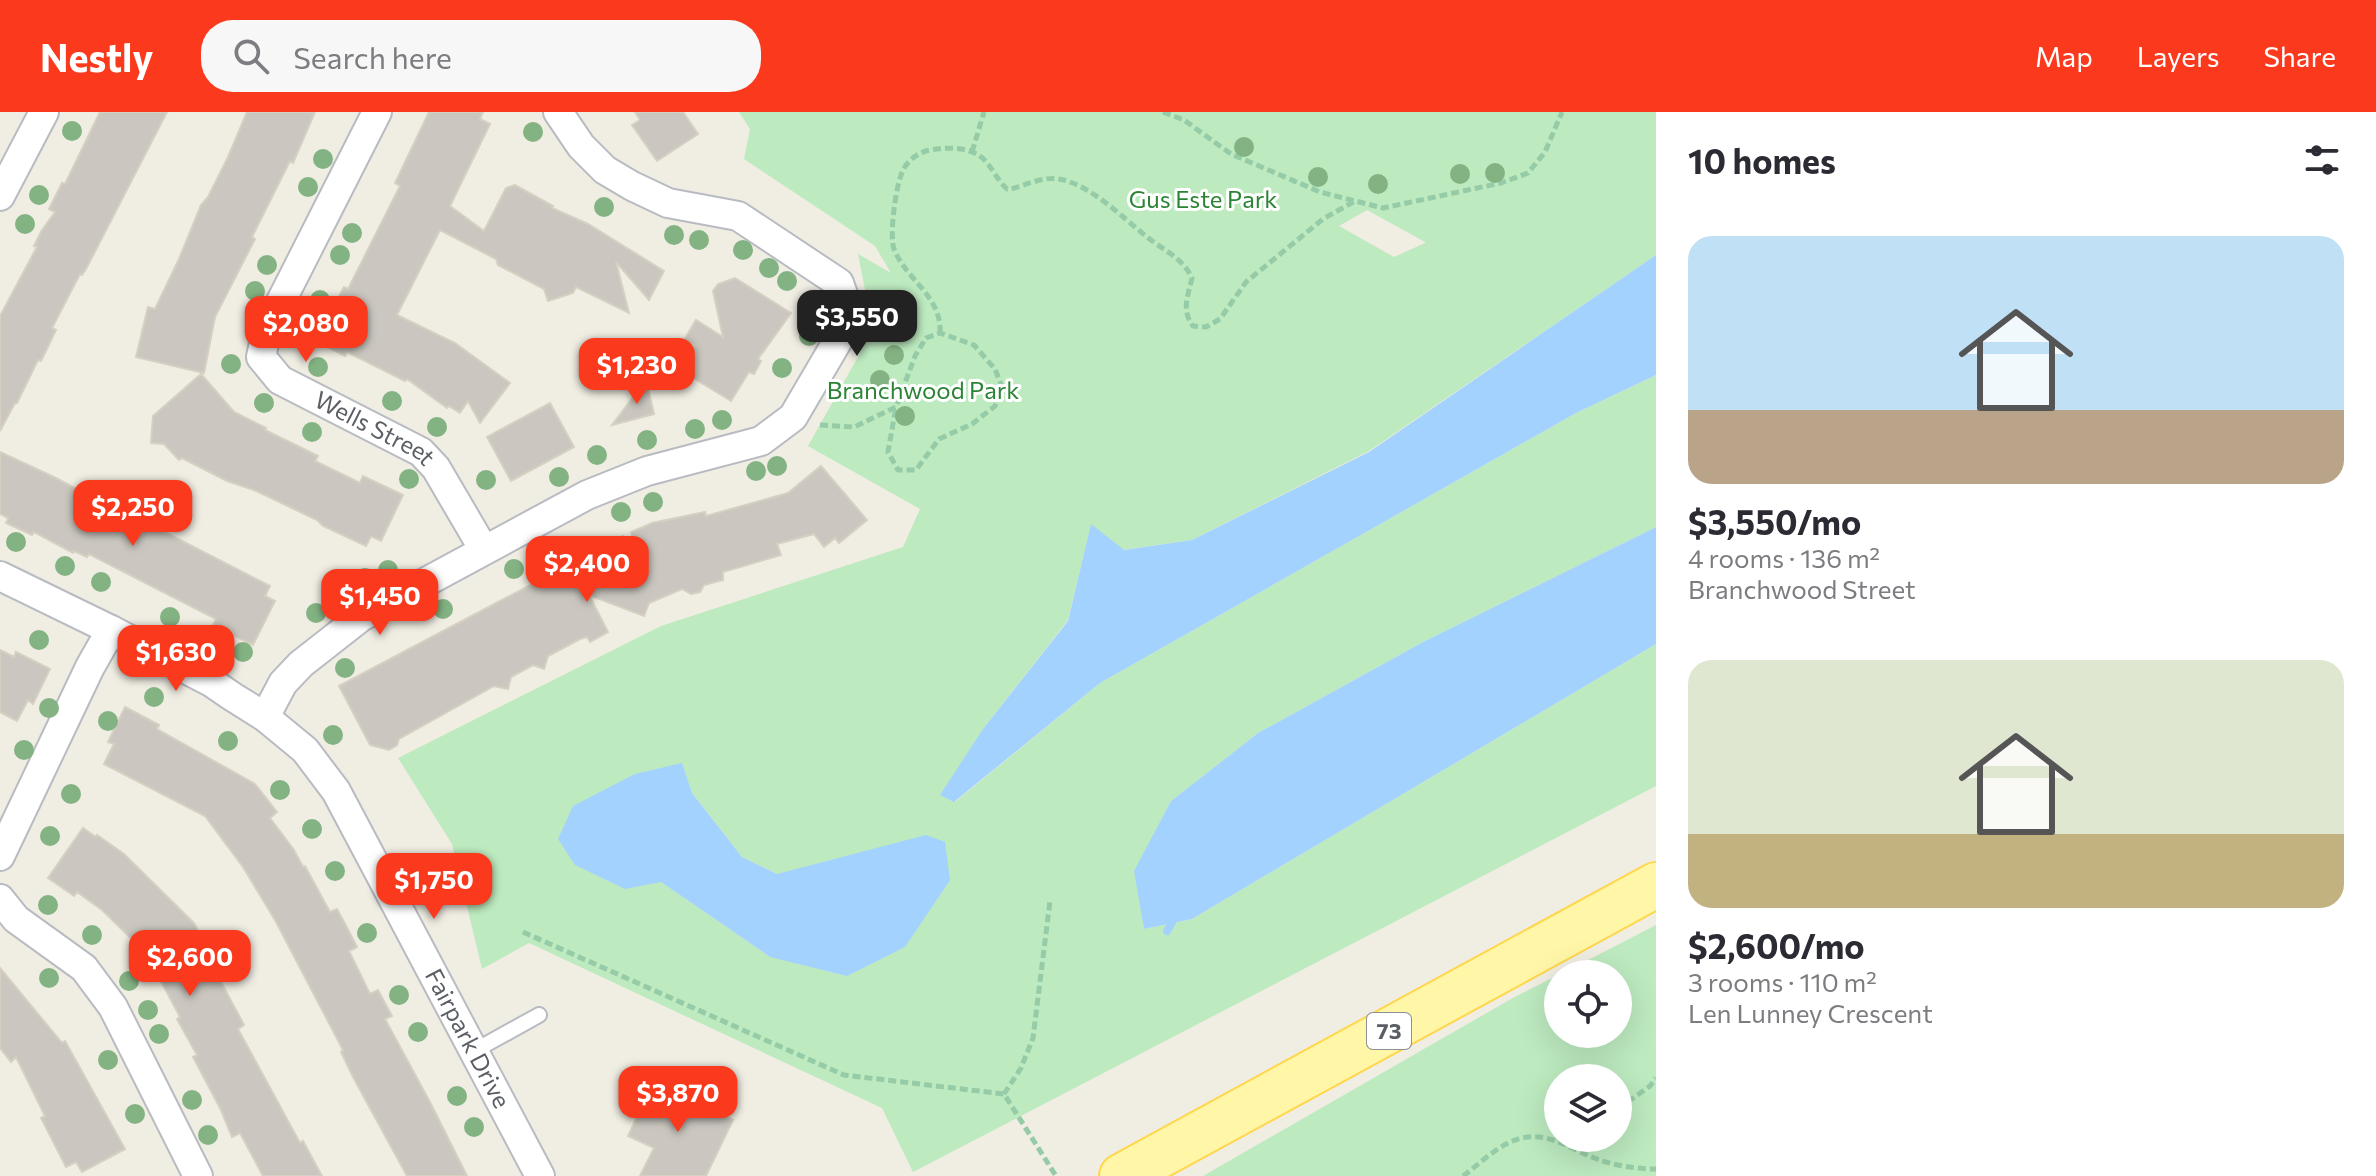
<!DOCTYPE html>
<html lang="en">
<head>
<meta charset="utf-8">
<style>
  body { margin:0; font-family:Commissioner,sans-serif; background:#f7f7f7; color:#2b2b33; height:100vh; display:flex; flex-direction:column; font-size:30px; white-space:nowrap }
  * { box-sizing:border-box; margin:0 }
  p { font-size:26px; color:#7c7c81 }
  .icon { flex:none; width:44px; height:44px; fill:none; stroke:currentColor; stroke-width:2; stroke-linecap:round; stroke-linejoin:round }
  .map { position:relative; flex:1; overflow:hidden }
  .panel { display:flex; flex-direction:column; background:#fff; width:720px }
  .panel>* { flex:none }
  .buttons { position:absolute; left:1544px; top:848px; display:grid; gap:16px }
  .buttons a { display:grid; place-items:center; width:88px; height:88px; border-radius:50%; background:#fff; box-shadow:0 8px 32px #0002; font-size:40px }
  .price { position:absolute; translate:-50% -68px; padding:0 18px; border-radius:16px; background:#fb3a1d; color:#fff; font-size:26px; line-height:52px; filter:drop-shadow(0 2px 4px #0008) }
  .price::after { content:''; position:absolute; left:50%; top:48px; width:24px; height:18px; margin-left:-12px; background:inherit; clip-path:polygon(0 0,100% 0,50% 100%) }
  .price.selected { background:#222; color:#fff }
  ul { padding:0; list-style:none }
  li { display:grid; align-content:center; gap:16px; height:424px; padding:0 32px }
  li span { display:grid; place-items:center; height:248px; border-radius:24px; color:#555 }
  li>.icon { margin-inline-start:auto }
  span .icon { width:144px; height:144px; fill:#fffc; stroke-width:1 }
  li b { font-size:34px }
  h2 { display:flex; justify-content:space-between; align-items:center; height:96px; padding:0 32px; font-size:34px }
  header { display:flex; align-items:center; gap:48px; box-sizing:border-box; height:112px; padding:0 40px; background:#fb3a1d; color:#fff }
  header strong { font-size:38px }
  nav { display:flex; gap:44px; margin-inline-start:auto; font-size:28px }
  .search { width:560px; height:72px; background:#f7f7f7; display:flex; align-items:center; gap:20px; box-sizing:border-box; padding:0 28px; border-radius:32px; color:#7c7c81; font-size:30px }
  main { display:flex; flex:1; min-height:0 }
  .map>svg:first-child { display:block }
  .green { fill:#bdeabf; fill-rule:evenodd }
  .water { fill:#a3d2ff }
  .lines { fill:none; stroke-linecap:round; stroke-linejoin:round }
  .stream { stroke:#a3d2ff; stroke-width:8 }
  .building { fill:#cbc7c0; stroke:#d5d0c1; stroke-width:2 }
  .lane-casing { stroke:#b8bbc1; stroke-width:18 }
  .street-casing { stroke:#b8bbc1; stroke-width:32 }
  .primary-casing { stroke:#ffd74c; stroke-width:48 }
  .path { stroke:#95cba7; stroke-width:5; stroke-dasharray:8 4; stroke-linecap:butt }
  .lane { stroke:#fff; stroke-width:14 }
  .street { stroke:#fff; stroke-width:28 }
  .primary { stroke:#fff6a8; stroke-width:44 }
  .tree { fill:#84b383 }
  .labels { text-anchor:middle; stroke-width:6; stroke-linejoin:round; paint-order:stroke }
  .shield { fill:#fff; stroke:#8c8f93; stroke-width:2 }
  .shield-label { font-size:22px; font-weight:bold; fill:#5b5f65 }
  .park-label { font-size:24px; fill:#2b8434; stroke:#fff }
  .street-label { font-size:24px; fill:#5b5f65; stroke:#fff }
</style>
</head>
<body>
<header>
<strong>Nestly</strong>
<div class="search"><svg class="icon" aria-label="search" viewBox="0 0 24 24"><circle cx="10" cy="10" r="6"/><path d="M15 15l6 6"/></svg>Search here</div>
<nav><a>Map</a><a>Layers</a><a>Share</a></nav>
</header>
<main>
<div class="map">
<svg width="1656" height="1064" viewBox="0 0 1656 1064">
  <rect width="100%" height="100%" fill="#f0ede3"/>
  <path class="green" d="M739,0H1656V143L1369,339L1192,428L1123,438L1091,413L1068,508L983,617L955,690L1100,571L1576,301L1656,263V415L1423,530L1258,621L1171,689L1135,759L1144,817L1192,807L1656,532V674L913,1060L882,996L529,831L482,857L452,732L398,646L661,514L903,435L920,397L808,334L873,218L858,142L891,161L875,134L744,47L750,17ZM1367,98L1425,130V131L1394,145L1339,114ZM681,651L692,681L742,745L777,762L841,747L770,845L661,770Z
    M1656,813V1064H1203L1511,887L1558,863V922H1618V862H1561ZM1618,966V1026H1558V966Z"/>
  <path class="water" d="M1656,143V263L1576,301L1100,571L954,690L940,683L983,617L1068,509L1091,412L1124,438L1192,428L1369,340Z
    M1656,415V532L1192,807L1144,817L1134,759L1171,689L1258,621L1423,530Z
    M682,651L692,681L742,745L777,762L926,723L945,730L950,768L905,835L847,864L770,845L661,770L625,777L575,753L558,727L573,694L635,662Z"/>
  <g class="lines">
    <path class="stream" d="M1167,819L1175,805"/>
  </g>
  <path class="building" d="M100,0H167L86,157L82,163L80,162L52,216L56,218L43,245L41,249L38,248L17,291H15L0,319V204L37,135L34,134L42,118L55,100L49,97L62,71L65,72Z
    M247,0H315L293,51L290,49L252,125L255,127L215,205L204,261L136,245L148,195L155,197L179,147L201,93L208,85L228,45Z
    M429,0H483L480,7L490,12L450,94L484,119L506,76L515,73L553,94L552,96L588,112L664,159L649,188L616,150L629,201L576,175L573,181L548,189L544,177L498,153L496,147L440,118L397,203L455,231L510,271L480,311L468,289L460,301L449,294L447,296L407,267L405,269L347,240L345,244L311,227L328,193L333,195L344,175L348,177L400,74L395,71Z
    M635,0H683L698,22L657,49L632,13L640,8Z
    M735,166L791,201L758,247L761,249L754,262L749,260L731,289L659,245L696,234L684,228L696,208L723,225L713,179L718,172Z
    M201,262L234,300L266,316L265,318L318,344L315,349L360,371L363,364L403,383L381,429L371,424L366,434L323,414L317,408L254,378L227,369L182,346L179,348L164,332L151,331L153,304Z
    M646,268L654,302L612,313Z
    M550,291L574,335L511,369L487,325Z
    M0,340L56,366L119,400L120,397L270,474L265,484L275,489L253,533L213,513L216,507L89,442L87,445L74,439L73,441L34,420L32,423L6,411L8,406L0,402Z
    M821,354L867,408L839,431L835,426L824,435L814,422L777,432L781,443L723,460V468L704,473L700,480L691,482L682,477L649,491L644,504L589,483L608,520L590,530L587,525L580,527L548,544L544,557L533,553L511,565L508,577L494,574L399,627L397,633L389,638L370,633L339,574L553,461L552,458L578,444L623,424L630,437L635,435L631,420L652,411L705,400L706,404L788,381Z
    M0,538L14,545L16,540L50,557L33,592L28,588L17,609L0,600Z
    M125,595L159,613L157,617L255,672L277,700L270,706L294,738L303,755L305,754L330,800L337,797L343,808L357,835L349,839L370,882L378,878L392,904L385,907L431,992L467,1064H407L353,965L341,940L343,938L275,808L243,755L205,704L104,652L114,632L108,630Z
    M83,716L96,725L97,723L124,742L194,811L215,852L212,853L244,913L238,917L300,1031L303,1029L322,1064H263L240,1021L232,1025L221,998L193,945L197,943L177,907L180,905L146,841L102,798L77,780L74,784L48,766Z
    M0,856L62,931L65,929L125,1037L82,1060L76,1050L66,1055L41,1006L45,1004L16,945L11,950L0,936Z
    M653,970L733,1008L706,1064H640L654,1036L628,1024Z"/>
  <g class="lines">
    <defs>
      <path id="lane" d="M474,939L539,903"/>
      <g id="street">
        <path id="s1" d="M377,0L267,217L261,245L280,268L421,340L436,356L484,438"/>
        <path d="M0,84L44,0"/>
        <path id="s2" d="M0,464L111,518L211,570L233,585L265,605L305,638L336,679L540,1064"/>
        <path d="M265,605L283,571L301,552L361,505L587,383L647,359L761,329L793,305L851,206L839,171L738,104L668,91L632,74L605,58L581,34L558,0"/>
        <path d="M0,744L90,555L111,518"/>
        <path d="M0,787L16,807L84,856L113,895L198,1064"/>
      </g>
      <path id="primary" d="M1122,1064L1656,773"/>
    </defs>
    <use href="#lane" class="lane-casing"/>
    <use href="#street" class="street-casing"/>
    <use href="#primary" class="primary-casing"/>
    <path class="path" d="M1163,0L1184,8L1231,42L1320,80L1383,96L1501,71L1528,61L1545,40L1562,0
      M972,40L984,0
      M940,221C942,184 906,168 894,137C889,123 896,72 903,58C908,49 916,42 926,39C941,35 966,34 980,44C991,52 996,67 1007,77H1011C1025,73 1045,64 1059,67C1091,73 1122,105 1147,125C1163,138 1183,146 1192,166C1188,184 1181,198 1193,214L1206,215L1220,207L1246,170L1323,107L1355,89
      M820,313L854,315L896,295L915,244L926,226L940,221L974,233L995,257L1002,275L995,294L972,312L939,327L916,358H898L888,340L896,295
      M523,820L844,963L1004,982L1056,1064
      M1004,982L1021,956L1033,926L1050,789
      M1618,997L1650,974L1656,966
      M1463,1064C1478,1053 1493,1038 1510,1030C1545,1014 1569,1038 1600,1048C1617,1054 1638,1057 1656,1057"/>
    <use href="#lane" class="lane"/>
    <use href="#street" class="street"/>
    <use href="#primary" class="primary"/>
  </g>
  <g class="tree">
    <circle cx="72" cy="19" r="10"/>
    <circle cx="533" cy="20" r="10"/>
    <circle cx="1244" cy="35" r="10"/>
    <circle cx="323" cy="47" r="10"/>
    <circle cx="1495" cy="61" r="10"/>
    <circle cx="1460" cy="62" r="10"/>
    <circle cx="1318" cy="65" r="10"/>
    <circle cx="1378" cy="72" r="10"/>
    <circle cx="308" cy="75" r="10"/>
    <circle cx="39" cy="83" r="10"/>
    <circle cx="604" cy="95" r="10"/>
    <circle cx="25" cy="112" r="10"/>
    <circle cx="352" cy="121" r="10"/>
    <circle cx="674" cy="123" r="10"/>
    <circle cx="699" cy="128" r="10"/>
    <circle cx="743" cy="138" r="10"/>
    <circle cx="340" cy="143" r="10"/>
    <circle cx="267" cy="153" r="10"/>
    <circle cx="769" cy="156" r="10"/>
    <circle cx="787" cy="169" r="10"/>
    <circle cx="255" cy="179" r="10"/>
    <circle cx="320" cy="188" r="10"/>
    <circle cx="809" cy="224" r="10"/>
    <circle cx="894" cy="243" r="10"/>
    <circle cx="231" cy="252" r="10"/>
    <circle cx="318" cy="255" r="10"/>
    <circle cx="782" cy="256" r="10"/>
    <circle cx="880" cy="268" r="10"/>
    <circle cx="392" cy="289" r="10"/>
    <circle cx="264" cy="291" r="10"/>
    <circle cx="905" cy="304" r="10"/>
    <circle cx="722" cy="308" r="10"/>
    <circle cx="437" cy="315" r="10"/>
    <circle cx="695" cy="317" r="10"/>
    <circle cx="312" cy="320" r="10"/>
    <circle cx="647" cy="328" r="10"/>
    <circle cx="597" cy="343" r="10"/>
    <circle cx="777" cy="354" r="10"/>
    <circle cx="756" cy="359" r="10"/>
    <circle cx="559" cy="365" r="10"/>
    <circle cx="409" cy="367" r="10"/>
    <circle cx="486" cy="368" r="10"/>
    <circle cx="653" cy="390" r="10"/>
    <circle cx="621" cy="400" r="10"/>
    <circle cx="16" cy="430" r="10"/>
    <circle cx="545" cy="441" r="10"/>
    <circle cx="65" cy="454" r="10"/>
    <circle cx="514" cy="457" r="10"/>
    <circle cx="388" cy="458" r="10"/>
    <circle cx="365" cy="466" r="10"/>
    <circle cx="101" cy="470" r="10"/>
    <circle cx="443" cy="497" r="10"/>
    <circle cx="316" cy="501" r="10"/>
    <circle cx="170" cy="505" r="10"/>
    <circle cx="39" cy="528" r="10"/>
    <circle cx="243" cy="540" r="10"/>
    <circle cx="345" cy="556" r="10"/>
    <circle cx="154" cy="585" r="10"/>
    <circle cx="49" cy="596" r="10"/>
    <circle cx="108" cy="609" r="10"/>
    <circle cx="333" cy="623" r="10"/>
    <circle cx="228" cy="629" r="10"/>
    <circle cx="24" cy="638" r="10"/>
    <circle cx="280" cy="678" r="10"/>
    <circle cx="71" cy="682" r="10"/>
    <circle cx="312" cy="717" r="10"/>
    <circle cx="50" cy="724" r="10"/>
    <circle cx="335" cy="759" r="10"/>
    <circle cx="48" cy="793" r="10"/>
    <circle cx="367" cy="821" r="10"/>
    <circle cx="92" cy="823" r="10"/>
    <circle cx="49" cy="866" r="10"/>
    <circle cx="129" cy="869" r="10"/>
    <circle cx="399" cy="883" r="10"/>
    <circle cx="148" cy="898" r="10"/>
    <circle cx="418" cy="920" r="10"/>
    <circle cx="159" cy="922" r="10"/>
    <circle cx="108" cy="948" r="10"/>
    <circle cx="457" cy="984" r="10"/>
    <circle cx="192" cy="988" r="10"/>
    <circle cx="135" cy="1002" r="10"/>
    <circle cx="474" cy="1015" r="10"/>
    <circle cx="208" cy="1023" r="10"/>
  </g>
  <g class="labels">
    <rect class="shield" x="1367" y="901" width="44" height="36" rx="6"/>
    <g class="shield-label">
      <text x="1389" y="927">73</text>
    </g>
    <g class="park-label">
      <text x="1203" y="96">Gus Este Park</text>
      <text x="923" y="287">Branchwood Park</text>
    </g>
    <g class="street-label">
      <text dy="8" stroke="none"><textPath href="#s1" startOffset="408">Wells Street</textPath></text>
      <text dy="8" stroke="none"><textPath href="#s2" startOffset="684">Fairpark Drive</textPath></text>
    </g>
  </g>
</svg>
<div class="buttons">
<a><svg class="icon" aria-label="locate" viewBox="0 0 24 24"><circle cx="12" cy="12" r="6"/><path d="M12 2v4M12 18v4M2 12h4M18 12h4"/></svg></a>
<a><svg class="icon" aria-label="layers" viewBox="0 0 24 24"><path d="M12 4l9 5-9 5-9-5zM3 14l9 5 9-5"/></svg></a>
</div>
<b class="price selected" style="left:857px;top:246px">$3,550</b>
<b class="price" style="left:306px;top:252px">$2,080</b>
<b class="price" style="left:637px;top:294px">$1,230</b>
<b class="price" style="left:133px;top:436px">$2,250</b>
<b class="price" style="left:587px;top:492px">$2,400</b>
<b class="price" style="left:380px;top:525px">$1,450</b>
<b class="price" style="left:176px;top:581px">$1,630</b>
<b class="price" style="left:434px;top:809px">$1,750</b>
<b class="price" style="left:190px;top:886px">$2,600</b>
<b class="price" style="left:678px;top:1022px">$3,870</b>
</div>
<section class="panel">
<h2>10 homes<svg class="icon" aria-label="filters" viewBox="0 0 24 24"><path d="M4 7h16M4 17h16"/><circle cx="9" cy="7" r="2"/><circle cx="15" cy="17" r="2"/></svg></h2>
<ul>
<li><span style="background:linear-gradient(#bfe0f5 70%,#b9a48a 0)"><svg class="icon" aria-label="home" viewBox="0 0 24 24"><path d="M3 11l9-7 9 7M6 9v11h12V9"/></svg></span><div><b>$3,550/mo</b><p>4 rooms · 136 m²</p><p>Branchwood Street</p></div></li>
<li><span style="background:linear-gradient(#dfe7d0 70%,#c2b280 0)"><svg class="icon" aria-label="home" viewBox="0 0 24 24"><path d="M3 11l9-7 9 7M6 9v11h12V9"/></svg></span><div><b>$2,600/mo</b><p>3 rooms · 110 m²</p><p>Len Lunney Crescent</p></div></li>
</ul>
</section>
</main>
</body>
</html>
